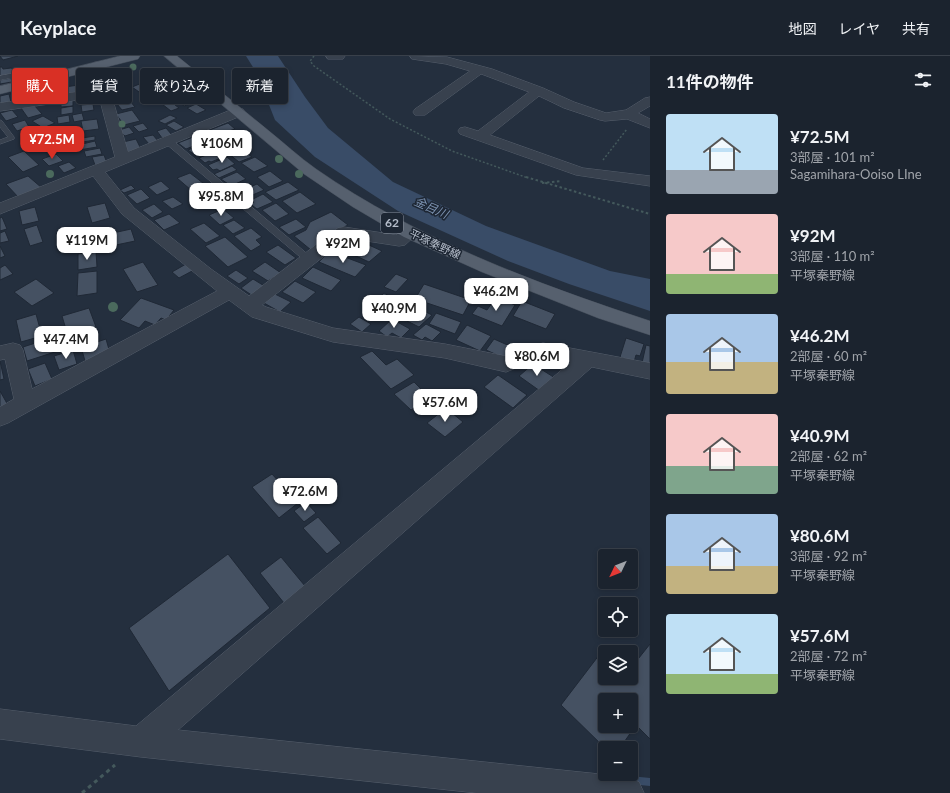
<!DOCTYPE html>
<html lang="ja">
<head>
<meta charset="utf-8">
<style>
  body { margin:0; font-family:Lato,"Noto Sans JP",sans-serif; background:#282f3a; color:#f1f3f6; height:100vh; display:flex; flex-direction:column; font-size:15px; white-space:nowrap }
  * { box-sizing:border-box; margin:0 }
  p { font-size:13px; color:#a0a4aa }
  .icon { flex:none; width:22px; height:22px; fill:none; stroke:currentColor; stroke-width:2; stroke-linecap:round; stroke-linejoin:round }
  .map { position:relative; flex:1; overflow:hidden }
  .side { display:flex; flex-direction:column; background:#1b232e; width:300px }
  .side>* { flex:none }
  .banner { position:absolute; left:12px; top:12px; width:380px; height:36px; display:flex; gap:8px }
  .needle { width:26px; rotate:227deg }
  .controls { position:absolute; left:598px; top:493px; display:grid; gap:8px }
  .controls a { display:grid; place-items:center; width:40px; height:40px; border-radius:4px; background:#1b232e; box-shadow:0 2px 6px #0003,0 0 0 1px #39404a; font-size:20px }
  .price { position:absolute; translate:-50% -34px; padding:0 9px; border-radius:8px; background:#fff; color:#222; font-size:13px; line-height:26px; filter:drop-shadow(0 1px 2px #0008) }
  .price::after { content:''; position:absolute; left:50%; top:24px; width:12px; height:9px; margin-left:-6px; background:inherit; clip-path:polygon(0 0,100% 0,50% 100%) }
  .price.selected { background:#d93025; color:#fff }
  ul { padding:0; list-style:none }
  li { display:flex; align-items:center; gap:12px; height:100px; padding:0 16px }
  li span { display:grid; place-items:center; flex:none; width:112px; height:80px; border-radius:4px; color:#555 }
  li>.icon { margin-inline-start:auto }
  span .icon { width:48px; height:48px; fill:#fffc; stroke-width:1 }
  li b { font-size:17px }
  h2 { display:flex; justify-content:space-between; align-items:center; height:48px; padding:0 16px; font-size:17px }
  .chip { padding:0 14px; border-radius:4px; background:#1b232e; box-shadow:0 2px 6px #0003,0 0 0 1px #39404a; font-size:14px; line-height:36px }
  .chip.selected { background:#d93025; color:#fff }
  header { display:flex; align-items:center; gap:24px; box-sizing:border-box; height:56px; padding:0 20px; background:#1b232e; border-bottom:1px solid #39404a }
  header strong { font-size:19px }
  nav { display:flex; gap:22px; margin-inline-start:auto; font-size:14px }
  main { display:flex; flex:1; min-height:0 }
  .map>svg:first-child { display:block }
  .water { fill:#394c67 }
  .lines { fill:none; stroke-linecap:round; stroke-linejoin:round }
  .stream { fill:#394c67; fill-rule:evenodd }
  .building { fill:#455162; stroke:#1f2835; fill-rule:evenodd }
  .service-casing { stroke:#565f6c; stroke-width:1 }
  .minor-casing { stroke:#565f6c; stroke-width:1 }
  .primary-casing { stroke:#414a57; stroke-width:1 }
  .path-far2 { stroke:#44595c; stroke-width:1.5; stroke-dasharray:2 2; stroke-linecap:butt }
  .path-far1 { stroke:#44595c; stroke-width:2; stroke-dasharray:2.5 2.5; stroke-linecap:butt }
  .path { stroke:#44595c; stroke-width:3; stroke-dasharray:4 4; stroke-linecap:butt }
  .service { fill:#38414e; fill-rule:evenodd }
  .minor { fill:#38414e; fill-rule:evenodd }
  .primary { fill:#56606e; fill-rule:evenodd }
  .tree { fill:#4b6a5d }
  .labels { text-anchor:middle; stroke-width:3; stroke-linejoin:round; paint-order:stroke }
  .far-street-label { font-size:11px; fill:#b4bcc9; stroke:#1d2633 }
  .far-water-label { font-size:12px; font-style:italic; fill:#7c92b1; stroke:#1d2633 }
  .shield { fill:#1d2633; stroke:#878f9c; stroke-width:1 }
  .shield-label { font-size:12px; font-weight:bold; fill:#b4bcc9 }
</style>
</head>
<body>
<header>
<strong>Keyplace</strong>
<nav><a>地図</a><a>レイヤ</a><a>共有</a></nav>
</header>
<main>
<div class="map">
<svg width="650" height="737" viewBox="0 0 650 737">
  <rect width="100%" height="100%" fill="#242f3e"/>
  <path class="water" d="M246,0H278L305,41L328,72L393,126L486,170L610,215L650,223V255L569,228L508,205L398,155L315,101L275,64L256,16Z"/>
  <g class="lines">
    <path class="stream" d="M630,720L650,722V730L630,728L627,727L626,724L627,721Z"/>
  </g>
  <path class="building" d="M0,0H18L3,4Z
    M0,11H2L3,13L11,12L16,14L17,17L0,20Z
    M121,14L126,26L110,29L105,16Z
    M11,22L12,26L0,28V24Z
    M93,27L95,35L51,41L50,33Z
    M142,27L152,34L142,38L132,31Z
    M39,33L43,41L26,45L23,36Z
    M20,34L23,41L13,43L10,36Z
    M9,38L11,46L0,48V40Z
    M92,40L93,46L81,48L80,41Z
    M192,42L197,46L184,50L179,46Z
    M73,43V50L61,51V45Z
    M130,45L135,51L122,54L117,48Z
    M170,45L179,52L171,55L162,48Z
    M93,48L94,54L82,56L81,49Z
    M196,48L206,54L197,58L187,52Z
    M34,49L42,58L28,62L21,52Z
    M73,50V57L61,59V52Z
    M12,54L18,61L6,65L0,57Z
    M132,54L140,65L124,69L116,58Z
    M82,57L84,64L74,66L72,59Z
    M69,59L70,66L58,68L57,61Z
    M170,59L177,62L165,68L158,65Z
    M43,60L55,67L43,72L32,65Z
    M97,63L99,73L83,75L81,65Z
    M25,64L29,71L17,75L12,68Z
    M174,65L184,71L176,75L166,69Z
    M143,67L148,73L139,76L133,70Z
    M228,67L235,73L213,80L207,75Z
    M129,71L134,77L125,80L119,74Z
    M64,72L72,76L60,82L52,77Z
    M166,72L172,79L162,82L157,75Z
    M39,75L48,84L34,89L25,80Z
    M225,78L233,84L218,89L211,83Z
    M153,79L158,85L149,88L143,81Z
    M95,80V84L70,88L69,84Z
    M196,80L204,86L186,93L178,87Z
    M136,83L141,93L128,96L123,86Z
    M95,85L97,91L79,94L78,89Z
    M231,86L240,92L228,97L219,90Z
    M202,88L210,94L196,100L188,94Z
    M100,92L102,98L86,101L84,95Z
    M241,93L252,101L239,106L229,98Z
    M218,94L226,100L211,106L209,105L205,107L199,102Z
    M24,95L39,109L23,116L8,101Z
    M56,98L63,105L49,110L42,103Z
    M104,99L107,107L95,109L92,101Z
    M227,101L235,108L220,115L217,113L213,114L208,109Z
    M255,101L268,110L254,116L241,107Z
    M69,106L76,112L64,117L58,110Z
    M232,110L237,114L219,122L214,118Z
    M270,115L283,125L269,131L257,121Z
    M237,116L246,123L231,130L221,123Z
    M190,117L212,134L198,140L177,122Z
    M28,120L42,132L19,142L6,128Z
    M161,125L170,133L157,139L148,131Z
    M288,126L299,134L276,144L265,136Z
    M257,128L264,134L248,141L241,135Z
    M131,129L135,133L124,137L120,134Z
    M141,133L150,142L137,148L127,139Z
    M300,136L316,148L297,157L282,145Z
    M263,138L273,146L257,153L249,147L254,146L251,144Z
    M173,141L183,148L172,153L162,145Z
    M105,147L110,162L92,167L87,151Z
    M276,147L289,158L275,165L262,154Z
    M154,148L163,156L152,162L142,154Z
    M35,151L39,165L22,169L19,155Z
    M223,153L234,162L220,169L209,159Z
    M331,156L348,169L324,181L311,194L294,180L306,174L310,166Z
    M169,158L180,167L164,174L154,164Z
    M2,161L7,173L0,175V162Z
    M296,163L306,171L289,179L279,171Z
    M234,164L245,172L233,178L223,169Z
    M204,167L220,180L206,187L190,173Z
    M37,169L43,186L30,190L24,173Z
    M251,172L262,181L256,184L261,189L251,195L234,180Z
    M131,173L135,185L116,189L113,177Z
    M5,175L9,185L0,187V177Z
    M225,181L248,201L228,211L205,190Z
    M358,184L382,195L369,206L345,195Z
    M278,189L296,202L285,209L266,196Z
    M0,190L5,200L0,202Z
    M96,195L97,211L78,214V198Z
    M329,195L366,209L355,221L319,206Z
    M143,206L158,229L137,236L123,213Z
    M265,206L281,217L268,225L252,215Z
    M186,208L194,214L179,222L172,216Z
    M5,209L13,218L0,224V212Z
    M313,211L341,224L331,235L302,222Z
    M236,214L248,222L239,228L227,220Z
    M97,215V237L77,240L78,217Z
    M396,218L408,223L396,236L384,231Z
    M36,223L54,237L32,250L14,236Z
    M253,223L266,231L253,240L241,232Z
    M295,225L316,236L303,247L282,236Z
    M424,228L471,244L463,259L415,243Z
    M384,237L396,244L381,259L368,252Z
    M275,238L291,246L280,256L264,247Z
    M496,241L515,249L502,270L472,258L478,250L487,254Z
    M141,242L174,254L166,264L161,262L155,269L145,265L139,272L120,264Z
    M400,243L414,250L401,264L386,257Z
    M522,245L555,258L546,273L513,260Z
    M89,252L96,271L68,280L62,260Z
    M420,253L432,259L419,271L407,265Z
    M436,257L461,266L455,278L429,268Z
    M36,258L42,280L21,286L16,264Z
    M359,261L371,268L362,276L350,268Z
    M392,263L410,273L401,282L392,277L387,281L379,275Z
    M426,268L441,276L432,285L425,281L422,284L413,279Z
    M467,269L491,280L480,295L456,284Z
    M94,276L97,286L106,283L110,297L85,305L78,280Z
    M54,281L58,295L27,305L23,291Z
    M626,282L644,288L640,300L636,299L634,306L620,301Z
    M494,283L512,291L504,302L486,294Z
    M646,289L650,290V309L642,307Z
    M73,294L77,308L59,314L54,300Z
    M372,295L386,309L397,303L414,319L391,333L360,301Z
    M0,305L4,323L0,324Z
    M45,307L52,323L35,330L28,313Z
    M533,308L555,322L540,335L519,320Z
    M498,319L527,339L513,352L484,331Z
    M414,326L430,342L411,354L394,338Z
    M0,335L9,351L0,355Z
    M446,352L463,366L445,381L427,367Z
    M272,418L298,447L279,462L252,431Z
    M306,446L316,457L304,466L294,455Z
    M318,461L341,487L327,498L303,472Z
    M228,498L270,552L169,635L129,572Z
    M281,501L305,530L284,547L260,517Z
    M650,588V683L636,669L620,692H605L561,649L606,590L613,596H605V622H631V612ZM605,644H631V670H605Z"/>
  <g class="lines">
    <defs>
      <path id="service" d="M32,14L34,15L40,24L39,25H35L30,18L0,24V20Z
        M0,64L2,65L14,81V83L0,88V84L8,81L0,71Z
        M165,83H171L311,201L312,203L311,205H305L165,87Z"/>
      <path id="minor" d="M326,0H345L343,3H328Z
        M410,0L447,1L492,13L543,32L574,46L606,57L626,54L645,42L650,41V50L638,57L650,63V72L627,63L605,65L600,64L564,52L539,40L490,79L583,112L650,120V130L576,119L460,78L458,75L460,72L465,71L478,75L529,36L484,19L481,18L425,59H415L413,56L415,53L470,15L446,8L412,3Z
        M97,6L101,7L103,10L128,96L233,53H243L245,56L243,59L105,116L134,152L211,213L249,240L338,172L344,171L396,179C403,174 407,171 416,173L418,177L405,189L399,190L347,182L262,249L266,251L333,272L445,288L505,300L523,292L543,287L650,307V323L592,311L178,674L628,721L639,726L644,737H477L141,701L0,683V653L136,670L570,307L543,301L506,316L445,302L333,286L252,261L229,244L8,367L0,370V351L14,343L5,303L0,304V290L13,287L20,289L23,294L32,333L217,235L122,158L93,120L0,158V147L115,101L99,41L0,55V47L97,33L91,10L93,7Z"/>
      <path id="primary" d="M120,0H140L138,3L0,38V30Z
        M164,0H177C208,25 238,50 269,75C284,87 299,101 316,113C417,183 534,227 650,265V279L598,262L482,216L404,181L353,151L304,118Z"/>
    </defs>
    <use href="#service" class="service-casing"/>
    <use href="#minor" class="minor-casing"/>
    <use href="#primary" class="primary-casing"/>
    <path class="path-far2" d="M314,0L310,5L314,10L390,63L452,95L528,122
      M603,104L627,73"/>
    <path class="path-far1" d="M526,121L650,158
      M542,127L561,125"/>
    <path class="path" d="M82,737L115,709"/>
    <use href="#service" class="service"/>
    <use href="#minor" class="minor"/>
    <use href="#primary" class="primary"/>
  </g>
  <g class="tree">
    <circle cx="133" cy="11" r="3.5"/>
    <circle cx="125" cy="34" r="3.5"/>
    <circle cx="122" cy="68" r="3.5"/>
    <circle cx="77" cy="75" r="4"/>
    <circle cx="279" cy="103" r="4"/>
    <circle cx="50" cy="118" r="4"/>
    <circle cx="299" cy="118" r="4"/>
    <circle cx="113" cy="251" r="5"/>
  </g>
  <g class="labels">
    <g class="far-street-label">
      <text transform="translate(435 188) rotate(25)" y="4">平塚秦野線</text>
    </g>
    <g class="far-water-label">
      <text transform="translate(431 152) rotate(24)" y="4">金目川</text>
    </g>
    <rect class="shield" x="381" y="157" width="22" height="20" rx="3"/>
    <g class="shield-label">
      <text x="392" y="171">62</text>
    </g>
  </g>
</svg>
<div class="controls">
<a><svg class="needle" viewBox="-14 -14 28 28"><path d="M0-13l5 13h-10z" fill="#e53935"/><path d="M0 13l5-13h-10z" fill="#a0a4aa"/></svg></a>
<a><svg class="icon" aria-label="locate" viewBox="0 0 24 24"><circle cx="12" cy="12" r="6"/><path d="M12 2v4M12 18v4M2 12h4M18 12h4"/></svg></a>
<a><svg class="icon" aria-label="layers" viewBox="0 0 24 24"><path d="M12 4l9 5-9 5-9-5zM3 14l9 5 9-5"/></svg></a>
<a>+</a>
<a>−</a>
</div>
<b class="price selected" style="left:52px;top:104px">¥72.5M</b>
<b class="price" style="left:222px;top:108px">¥106M</b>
<b class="price" style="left:221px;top:161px">¥95.8M</b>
<b class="price" style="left:87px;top:205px">¥119M</b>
<b class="price" style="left:343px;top:208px">¥92M</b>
<b class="price" style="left:496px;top:256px">¥46.2M</b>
<b class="price" style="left:394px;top:273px">¥40.9M</b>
<b class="price" style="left:66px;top:304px">¥47.4M</b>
<b class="price" style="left:537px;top:321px">¥80.6M</b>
<b class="price" style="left:445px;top:367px">¥57.6M</b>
<b class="price" style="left:305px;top:456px">¥72.6M</b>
<div class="banner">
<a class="chip selected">購入</a>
<a class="chip">賃貸</a>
<a class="chip">絞り込み</a>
<a class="chip">新着</a>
</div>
</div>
<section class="side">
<h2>11件の物件<svg class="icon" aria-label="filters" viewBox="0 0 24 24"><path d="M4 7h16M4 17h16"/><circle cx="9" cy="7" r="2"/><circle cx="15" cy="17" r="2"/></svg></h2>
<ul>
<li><span style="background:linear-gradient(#bfe0f5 70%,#9aa5b1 0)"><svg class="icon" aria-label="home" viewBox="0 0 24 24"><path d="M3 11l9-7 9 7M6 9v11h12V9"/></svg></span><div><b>¥72.5M</b><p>3部屋 · 101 m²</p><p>Sagamihara-Ooiso LIne</p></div></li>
<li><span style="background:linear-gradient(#f6c9c9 75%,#8fb573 0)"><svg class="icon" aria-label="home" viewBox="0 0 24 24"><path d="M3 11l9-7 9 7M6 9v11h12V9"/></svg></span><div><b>¥92M</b><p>3部屋 · 110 m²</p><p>平塚秦野線</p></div></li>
<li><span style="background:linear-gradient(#a9c7e8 60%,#c2b280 0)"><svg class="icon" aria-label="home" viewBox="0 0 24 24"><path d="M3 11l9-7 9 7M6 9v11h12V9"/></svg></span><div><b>¥46.2M</b><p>2部屋 · 60 m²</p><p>平塚秦野線</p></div></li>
<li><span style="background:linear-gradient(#f6c9c9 65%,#7fa58c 0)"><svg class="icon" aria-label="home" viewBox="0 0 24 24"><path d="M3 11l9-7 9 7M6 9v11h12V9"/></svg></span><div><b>¥40.9M</b><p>2部屋 · 62 m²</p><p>平塚秦野線</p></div></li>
<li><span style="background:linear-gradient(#a9c7e8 65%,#c2b280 0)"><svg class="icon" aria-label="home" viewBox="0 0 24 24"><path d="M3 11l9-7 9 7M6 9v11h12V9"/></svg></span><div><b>¥80.6M</b><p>3部屋 · 92 m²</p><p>平塚秦野線</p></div></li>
<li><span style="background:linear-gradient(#bfe0f5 75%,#8fb573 0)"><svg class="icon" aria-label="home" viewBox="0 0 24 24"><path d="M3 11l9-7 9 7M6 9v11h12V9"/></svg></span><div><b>¥57.6M</b><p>2部屋 · 72 m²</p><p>平塚秦野線</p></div></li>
</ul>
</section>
</main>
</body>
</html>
